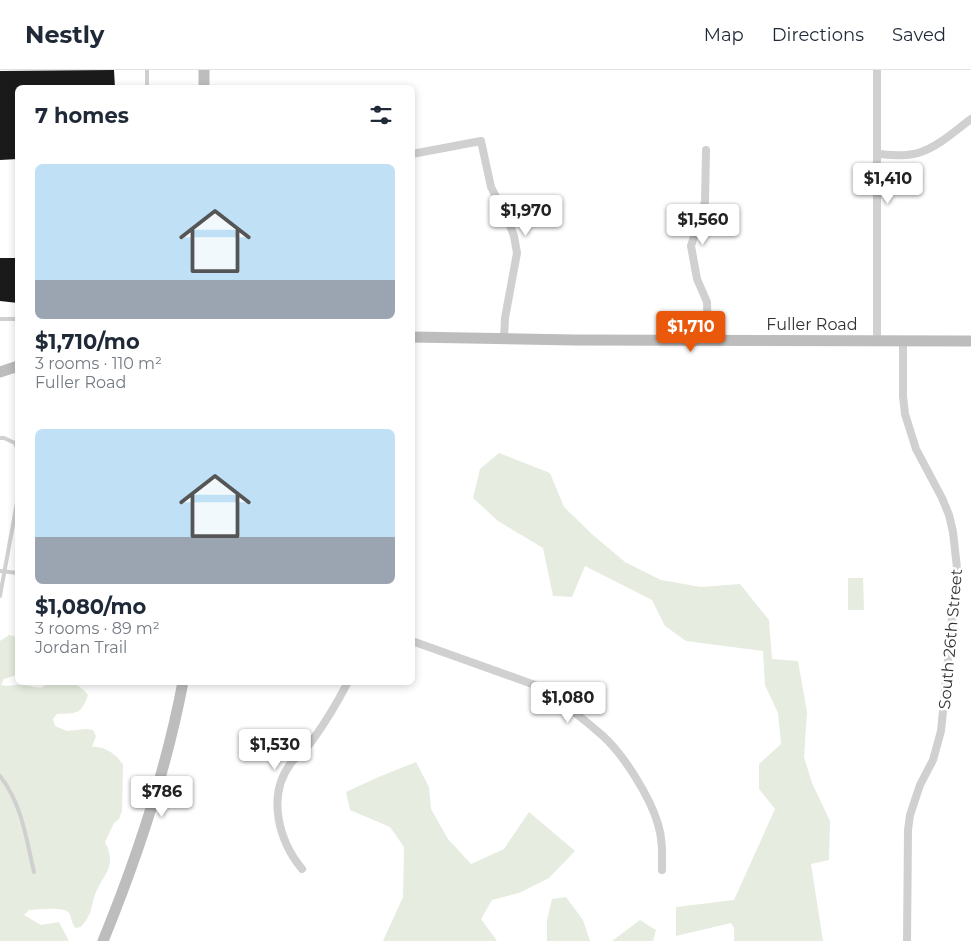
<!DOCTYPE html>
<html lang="en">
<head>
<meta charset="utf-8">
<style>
  body { margin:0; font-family:Montserrat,sans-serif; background:#f6f6f7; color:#1f2937; height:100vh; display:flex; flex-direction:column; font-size:19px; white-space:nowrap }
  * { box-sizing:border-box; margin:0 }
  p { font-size:16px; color:#747a83 }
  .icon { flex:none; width:28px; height:28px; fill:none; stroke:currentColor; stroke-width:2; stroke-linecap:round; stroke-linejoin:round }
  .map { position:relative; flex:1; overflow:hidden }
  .drawer { position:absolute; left:15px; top:15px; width:400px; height:600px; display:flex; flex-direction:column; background:#fff; border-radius:8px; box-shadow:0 2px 8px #0003 }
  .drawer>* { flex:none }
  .price { position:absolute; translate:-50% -42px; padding:0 11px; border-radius:5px; background:#fff; color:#222; font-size:16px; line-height:32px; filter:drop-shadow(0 1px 2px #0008) }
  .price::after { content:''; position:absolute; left:50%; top:30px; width:15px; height:11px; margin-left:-8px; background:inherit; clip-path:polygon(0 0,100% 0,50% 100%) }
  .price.active { background:#ea580c; color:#fff }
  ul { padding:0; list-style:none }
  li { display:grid; align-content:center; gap:10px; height:265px; padding:0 20px }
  li span { display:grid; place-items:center; height:155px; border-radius:8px; color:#555 }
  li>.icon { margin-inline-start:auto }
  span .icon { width:90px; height:90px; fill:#fffc; stroke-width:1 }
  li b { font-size:21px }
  h2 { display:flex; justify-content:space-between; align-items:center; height:60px; padding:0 20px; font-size:21px }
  header { display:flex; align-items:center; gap:30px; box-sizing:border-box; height:70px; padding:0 25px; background:#fff; border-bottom:1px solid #e0e1e3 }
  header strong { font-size:24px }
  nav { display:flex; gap:28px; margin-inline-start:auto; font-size:18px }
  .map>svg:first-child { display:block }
  .green { fill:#e6ecdf }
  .building { fill:#1a1a1a }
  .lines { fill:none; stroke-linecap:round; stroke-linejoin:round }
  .lane { stroke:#d0d0d0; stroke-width:4 }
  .street { stroke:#d0d0d0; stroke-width:8 }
  .secondary { stroke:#bdbdbd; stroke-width:11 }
  .labels { text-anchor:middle; stroke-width:5; stroke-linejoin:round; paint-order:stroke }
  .street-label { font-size:16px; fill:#333; stroke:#fff }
</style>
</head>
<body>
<header>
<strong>Nestly</strong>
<nav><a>Map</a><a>Directions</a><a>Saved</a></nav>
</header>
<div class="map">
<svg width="971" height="871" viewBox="0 0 971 871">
  <rect width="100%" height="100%" fill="#fff"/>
  <path class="green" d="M499,383L550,403L564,437L593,465L625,492L661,510L701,517L740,514L769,550L772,589L798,591L807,642L804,687L812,713L830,751L829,790L811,794L823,871H734V858L731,853L676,866V837L734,830L775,739L759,719V694L781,674L778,643L765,615L763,581L686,571L665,556L652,530L585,496L572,527L553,526L543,478L498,451L473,428L480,399Z
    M848,508H863L864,540H848Z
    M9,565L17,567V605L4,609L1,615C8,617 15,614 22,615C30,615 35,619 43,617L47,613C66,613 75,609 88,625C81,645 77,643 57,644L53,649L55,656L67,661L86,659L93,660L96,666L92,677C103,675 118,685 123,695L122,741L119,749L114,753L105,772C117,796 105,802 96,822C90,837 94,842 81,857L75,858C71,852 72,848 69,843C64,836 38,840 29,840L24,845L41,855L59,852L69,871H0V571Z
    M416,692L429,717L431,739L448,769L471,794L504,779L529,742L575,781L549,808L519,823L492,830L481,849L497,871H383L403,827L404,777L390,757L350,740L346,722L376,708Z
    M566,827L583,850L590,871H547V850L552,829Z
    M640,850L656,860L653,871H609H612Z"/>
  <path class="building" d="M114,0L115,18H18V89L0,90V1Z
    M0,188H18V233L0,231Z"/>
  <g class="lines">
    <path class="lane" d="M147,18V0
      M0,249H18
      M0,368H4L15,373L18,380
      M0,501L18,503
      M0,526L18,427
      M0,706C22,734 26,768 34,802"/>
    <path class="street" d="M706,80L705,132L691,176L697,209L707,232L708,270
      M412,84L481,71L491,117L508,150L514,166L517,183L505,248L504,269
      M877,84C891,85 907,87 921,82C939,76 956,60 971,49
      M877,270V0
      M903,271V326L905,344L916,379L942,428L949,445L953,462L957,498L941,661L933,690L920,715L910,745L908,760L907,871
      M412,571L535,615C557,629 584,649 603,666C624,685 650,727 658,754C663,770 662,785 662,800
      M302,799C279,771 266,726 291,693C298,684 308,678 314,668C327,650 338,631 348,612"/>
    <path class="secondary" d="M204,0V18
      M412,267L574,270L971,271
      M0,302L18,296
      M103,871C137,788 166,701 183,612"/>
  </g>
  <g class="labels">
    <g class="street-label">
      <text x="812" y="260">Fuller Road</text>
      <text transform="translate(950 569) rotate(-85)" y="6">South 26th Street</text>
    </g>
  </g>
</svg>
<b class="price" style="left:888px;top:135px">$1,410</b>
<b class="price" style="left:526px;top:167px">$1,970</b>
<b class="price" style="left:703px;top:176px">$1,560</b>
<b class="price active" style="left:691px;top:283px">$1,710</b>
<b class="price" style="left:568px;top:654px">$1,080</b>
<b class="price" style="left:275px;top:701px">$1,530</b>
<b class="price" style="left:162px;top:748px">$786</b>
<section class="drawer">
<h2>7 homes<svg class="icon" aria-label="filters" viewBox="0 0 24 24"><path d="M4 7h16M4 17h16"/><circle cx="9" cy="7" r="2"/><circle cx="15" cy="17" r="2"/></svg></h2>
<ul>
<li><span style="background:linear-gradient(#bfe0f5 75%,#9aa5b1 0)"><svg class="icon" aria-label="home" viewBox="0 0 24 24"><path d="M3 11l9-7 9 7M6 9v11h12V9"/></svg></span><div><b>$1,710/mo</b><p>3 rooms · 110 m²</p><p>Fuller Road</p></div></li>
<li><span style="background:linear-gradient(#bfe0f5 70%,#9aa5b1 0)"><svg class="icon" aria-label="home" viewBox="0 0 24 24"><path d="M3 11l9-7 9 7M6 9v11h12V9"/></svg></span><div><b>$1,080/mo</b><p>3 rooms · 89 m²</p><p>Jordan Trail</p></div></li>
</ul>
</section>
</div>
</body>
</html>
